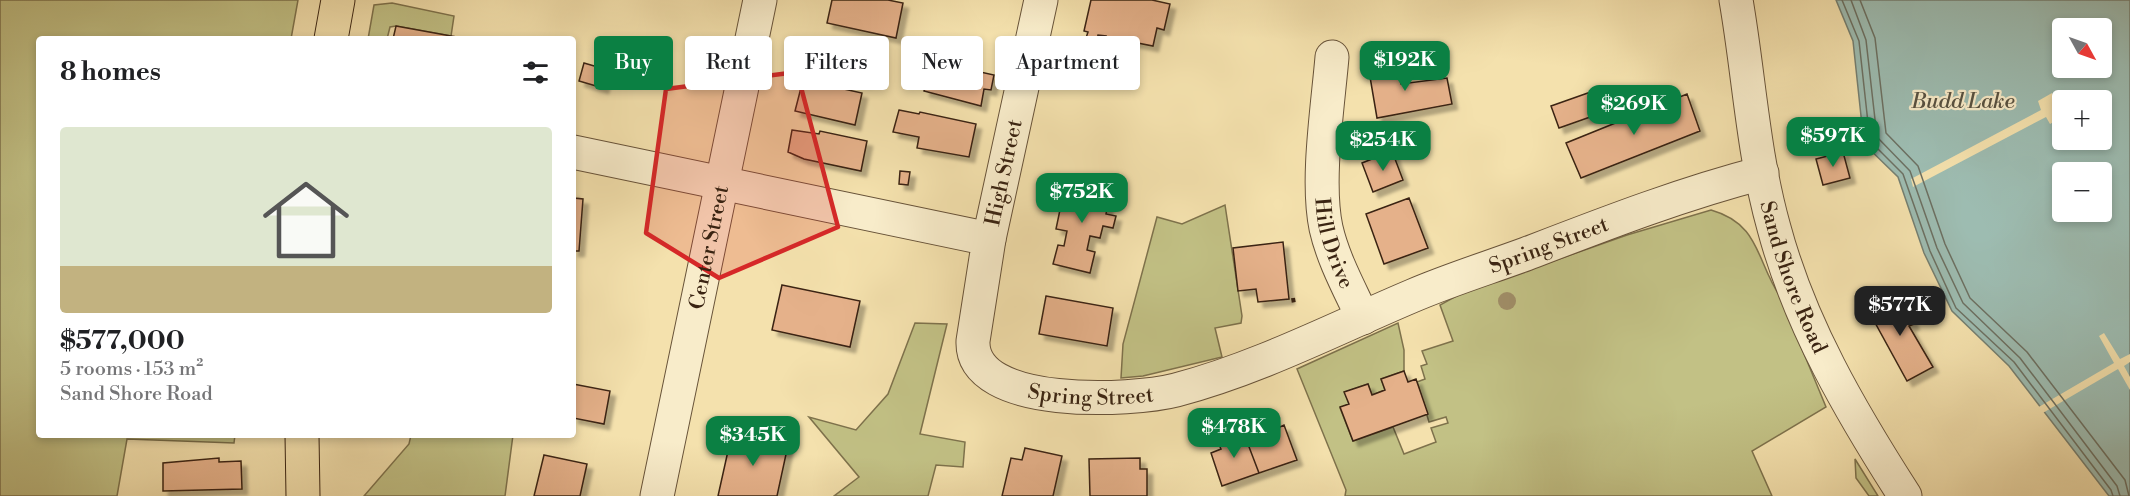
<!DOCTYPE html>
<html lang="en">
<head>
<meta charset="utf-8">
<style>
  body { margin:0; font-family:"Libre Bodoni",serif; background:#f6f6f6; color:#202124; height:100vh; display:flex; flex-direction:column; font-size:22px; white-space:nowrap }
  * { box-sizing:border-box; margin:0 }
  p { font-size:20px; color:#757577 }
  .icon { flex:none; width:33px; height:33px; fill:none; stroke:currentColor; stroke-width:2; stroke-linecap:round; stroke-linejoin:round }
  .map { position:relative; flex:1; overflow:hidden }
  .sheet { position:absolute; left:36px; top:36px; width:540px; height:402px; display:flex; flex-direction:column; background:#fff; border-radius:6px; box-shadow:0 3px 9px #0003 }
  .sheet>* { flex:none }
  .guide { position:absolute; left:594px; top:36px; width:570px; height:54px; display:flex; gap:12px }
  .needle { width:39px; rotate:130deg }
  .fabs { position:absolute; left:2052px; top:18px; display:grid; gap:12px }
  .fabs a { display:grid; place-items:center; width:60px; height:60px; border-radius:6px; background:#fff; box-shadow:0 3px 9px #0003; font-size:30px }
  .price { position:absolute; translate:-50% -51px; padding:0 14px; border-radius:12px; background:#0b8043; color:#fff; font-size:20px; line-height:39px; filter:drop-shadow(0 2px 3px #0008) }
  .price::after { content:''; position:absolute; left:50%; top:36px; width:18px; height:14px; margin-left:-9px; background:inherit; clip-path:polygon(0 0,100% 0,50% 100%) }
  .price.active { background:#222; color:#fff }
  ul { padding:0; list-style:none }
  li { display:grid; align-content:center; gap:12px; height:318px; padding:0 24px }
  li+li { border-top:2px solid #e0e0e0 }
  li span { display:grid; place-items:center; height:186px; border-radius:6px; color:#555 }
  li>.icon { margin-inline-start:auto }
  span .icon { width:108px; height:108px; fill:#fffc; stroke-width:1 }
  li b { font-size:26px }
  h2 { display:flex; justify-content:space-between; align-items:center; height:72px; padding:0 24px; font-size:26px }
  .chip { padding:0 21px; border-radius:6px; background:#fff; box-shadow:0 3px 9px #0003; font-size:21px; line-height:54px }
  .chip.active { background:#0b8043; color:#fff }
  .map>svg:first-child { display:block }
  .green { fill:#c2c185; stroke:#7e724c; stroke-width:1.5 }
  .water { fill:#9dbcb1; stroke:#757f71; stroke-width:1.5; fill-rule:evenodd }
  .pier { fill:#f4e1ad }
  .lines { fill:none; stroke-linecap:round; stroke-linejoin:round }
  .shore { stroke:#6c7062; stroke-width:1.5 }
  .building { fill:#e5b18a; stroke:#3a2412; stroke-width:1.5; filter:url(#shadow) }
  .minor-casing { stroke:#685339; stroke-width:35 }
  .major-casing { stroke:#3a2412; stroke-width:35 }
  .path { stroke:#3a2412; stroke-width:4; stroke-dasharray:4.5 3; stroke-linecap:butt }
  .minor { stroke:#f8ecca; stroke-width:33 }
  .major { stroke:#f4e1ad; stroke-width:33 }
  .tree { fill:#a08e68 }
  .marked { fill:#d62828; fill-opacity:0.2; stroke:#d62828; stroke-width:4.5; stroke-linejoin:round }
  .labels { text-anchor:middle; stroke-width:4.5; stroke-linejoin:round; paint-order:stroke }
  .street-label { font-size:21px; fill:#3a2412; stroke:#f8ecca }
  .water-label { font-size:22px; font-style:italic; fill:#585242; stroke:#f8ecca }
</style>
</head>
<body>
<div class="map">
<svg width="2130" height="496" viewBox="0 0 2130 496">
  <defs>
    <filter id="shadow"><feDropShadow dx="5.5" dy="5.5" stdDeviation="1.5" flood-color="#0004"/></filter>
  </defs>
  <rect width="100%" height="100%" fill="#f4e1ad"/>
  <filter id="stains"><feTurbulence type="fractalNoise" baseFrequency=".00333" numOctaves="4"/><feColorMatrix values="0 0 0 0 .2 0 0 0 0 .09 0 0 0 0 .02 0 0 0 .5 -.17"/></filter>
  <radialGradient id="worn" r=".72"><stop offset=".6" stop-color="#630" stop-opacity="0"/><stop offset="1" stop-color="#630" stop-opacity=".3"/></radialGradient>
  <path class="green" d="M0,0H298L291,39H39V435H235L234,443L127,439L117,496H0Z
    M392,3L454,16L451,36L396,26L390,27L387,39H368L374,5Z
    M1225,205L1242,316L1241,323L1215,328L1222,357L1143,376L1121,378L1123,344L1157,217L1182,224Z
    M1711,210C1761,224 1756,262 1781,298L1826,407L1752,451L1772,496H1345L1346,490L1297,369L1398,323L1404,350V371L1381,379L1385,390L1372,395L1368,384L1345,392L1349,404L1340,408L1353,441L1393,427L1404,454L1436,442L1431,428L1448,423L1446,417L1429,422L1417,382L1425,379L1421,366L1427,364L1422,351L1453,341L1440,305L1460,294L1627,235Z
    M915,323L947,324L920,434L965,442L963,467L936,465L928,496H834L859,477L809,417L856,430L888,394Z
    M411,435H513L505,496H364L409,444Z
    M1855,459L1878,496H1869L1856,478Z"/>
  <path class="water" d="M1836,0H2130V496H2109L2009,366L1952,311L1924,253L1898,177L1864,144L1853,41ZM2062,28H2102V68H2062ZM2062,100H2102V140H2062ZM2062,172H2102V212H2062Z"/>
  <path class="pier" d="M2052,93L2062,117L2050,124L2046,117L1913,187L1911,179L2041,110L2038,101Z
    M2104,333L2120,359L2130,354V362L2124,366L2130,377V390L2118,369L2041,414L2037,408L2114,363L2099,336Z"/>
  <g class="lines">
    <path class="shore" d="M1842,0L1859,41L1870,141L1903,174L1930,251L1956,308L2014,362L2111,490L2113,496
      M1851,0L1866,40L1877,137L1910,171L1937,248L1963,303L2020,358L2117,486L2120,496
      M1860,0L1875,38L1886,133L1918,166L1945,244L1970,298L2027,352L2125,480L2129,496"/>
  </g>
  <path class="building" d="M832,0H888L903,3L896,38L827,23Z
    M1091,0H1152L1170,4L1164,30L1157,28L1153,46L1113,38L1112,40L1105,39L1106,36L1098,35L1097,40L1086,38L1088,32L1084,31Z
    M396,26L451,36L463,38L393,39Z
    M808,38L872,51L866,82L802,69Z
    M1396,60L1401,84L1447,78L1452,104L1377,118L1368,65Z
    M931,61L994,75L991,90L984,89L981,106L924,91Z
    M584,63L608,70L603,88L579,81Z
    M803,80L862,93L855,125L795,111Z
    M1602,88L1610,110L1559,128L1551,106Z
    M1687,94L1700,131L1581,178L1566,143Z
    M899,110L919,114L920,112L976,124L969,157L917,148L919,137L893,132Z
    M792,130L819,134L820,131L867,141L861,171L804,159L788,152Z
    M1392,151L1403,180L1373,192L1362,163Z
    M1843,152L1850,178L1823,185L1816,159Z
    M900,171L910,172L908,185L899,184Z
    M1066,181L1111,191L1106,214L1116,216L1113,228L1103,226L1100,238L1090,236L1087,250L1095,252L1090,273L1053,264L1058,245L1064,246L1067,231L1056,229Z
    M573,191L574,198L583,199L579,251H573Z
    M1409,198L1428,248L1384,264L1366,214Z
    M1283,242L1289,299L1258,302L1256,289L1238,291L1233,248Z
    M782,285L860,301L850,347L772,330Z
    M1893,294L1906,319L1910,317L1914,324L1909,326L1933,367L1907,381L1867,308Z
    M1046,296L1113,308L1107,346L1039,334Z
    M1404,371L1408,382L1416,379L1428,414L1353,441L1340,407L1349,404L1344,392L1368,384L1372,395L1385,390L1381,379Z
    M573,384L610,391L604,424L573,418Z
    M1273,417L1276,429L1284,425L1297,460L1259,473L1246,439L1255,435L1250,425Z
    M1237,429L1241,441L1246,439L1259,473L1222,486L1211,453L1221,449L1216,438Z
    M732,433L788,445L777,496H718Z
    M1025,448L1062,456L1053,496H1002L1011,458L1022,460Z
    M544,455L587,464L580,496H534Z
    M219,458V462L241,461L242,489L163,491V463Z
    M1140,458V469H1147V496H1090L1089,459Z"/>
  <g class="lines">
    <defs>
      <g id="minor">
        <path id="s1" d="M1736,0C1749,75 1753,154 1774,228C1800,325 1851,412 1905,496"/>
        <path id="s2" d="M1332,57C1328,105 1316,181 1326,228C1333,259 1349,288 1363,318"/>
        <path id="s3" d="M573,152L989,239L973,341C970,410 1134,401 1176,390C1259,368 1334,329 1412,296C1449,280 1488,268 1526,254C1604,224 1681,194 1762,173"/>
        <path id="s4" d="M989,239L1041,0"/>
        <path id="s5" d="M657,496L760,0"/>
      </g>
      <path id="major" d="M331,39L338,0
        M302,435L303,496"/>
    </defs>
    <use href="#minor" class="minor-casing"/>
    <use href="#major" class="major-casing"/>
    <path class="path" d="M1293,298L1294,304"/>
    <use href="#minor" class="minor"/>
    <use href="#major" class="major"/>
  </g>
  <circle class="tree" cx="1507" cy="301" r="9"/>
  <path class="marked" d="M797,72L838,227L719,278L646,233L666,89Z"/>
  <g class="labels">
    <g class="street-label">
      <text dy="7" stroke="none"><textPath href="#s4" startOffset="68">High Street</textPath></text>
      <text dy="7" stroke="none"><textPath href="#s2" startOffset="188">Hill Drive</textPath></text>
      <text dy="7" stroke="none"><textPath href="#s3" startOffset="1158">Spring Street</textPath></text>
      <text dy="7" stroke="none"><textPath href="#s5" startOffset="254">Center Street</textPath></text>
      <text dy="7" stroke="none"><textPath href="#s1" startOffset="284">Sand Shore Road</textPath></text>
      <text dy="7" stroke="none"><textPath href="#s3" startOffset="672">Spring Street</textPath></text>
    </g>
    <g class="water-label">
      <text x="1963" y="108">Budd Lake</text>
    </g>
  </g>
  <rect width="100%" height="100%" filter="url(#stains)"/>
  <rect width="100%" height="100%" fill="url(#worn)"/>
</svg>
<div class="fabs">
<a><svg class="needle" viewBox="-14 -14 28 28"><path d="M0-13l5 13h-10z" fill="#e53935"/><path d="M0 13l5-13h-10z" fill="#757577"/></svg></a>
<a>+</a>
<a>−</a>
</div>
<b class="price" style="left:1405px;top:92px">$192K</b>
<b class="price" style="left:1634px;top:136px">$269K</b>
<b class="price" style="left:1833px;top:168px">$597K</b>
<b class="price" style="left:1383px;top:172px">$254K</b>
<b class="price" style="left:1082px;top:224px">$752K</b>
<b class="price active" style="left:1900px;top:337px">$577K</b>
<b class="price" style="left:1234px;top:459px">$478K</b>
<b class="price" style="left:753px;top:467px">$345K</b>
<div class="guide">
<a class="chip active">Buy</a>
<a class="chip">Rent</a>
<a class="chip">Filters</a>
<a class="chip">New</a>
<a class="chip">Apartment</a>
</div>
<section class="sheet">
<h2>8 homes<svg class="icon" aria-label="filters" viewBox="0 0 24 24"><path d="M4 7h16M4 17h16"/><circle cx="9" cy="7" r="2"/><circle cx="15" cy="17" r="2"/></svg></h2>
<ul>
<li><span style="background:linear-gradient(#dfe7d0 75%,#c2b280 0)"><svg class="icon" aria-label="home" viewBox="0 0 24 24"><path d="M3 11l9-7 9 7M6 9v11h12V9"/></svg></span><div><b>$577,000</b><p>5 rooms · 153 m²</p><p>Sand Shore Road</p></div></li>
</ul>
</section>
</div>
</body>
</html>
